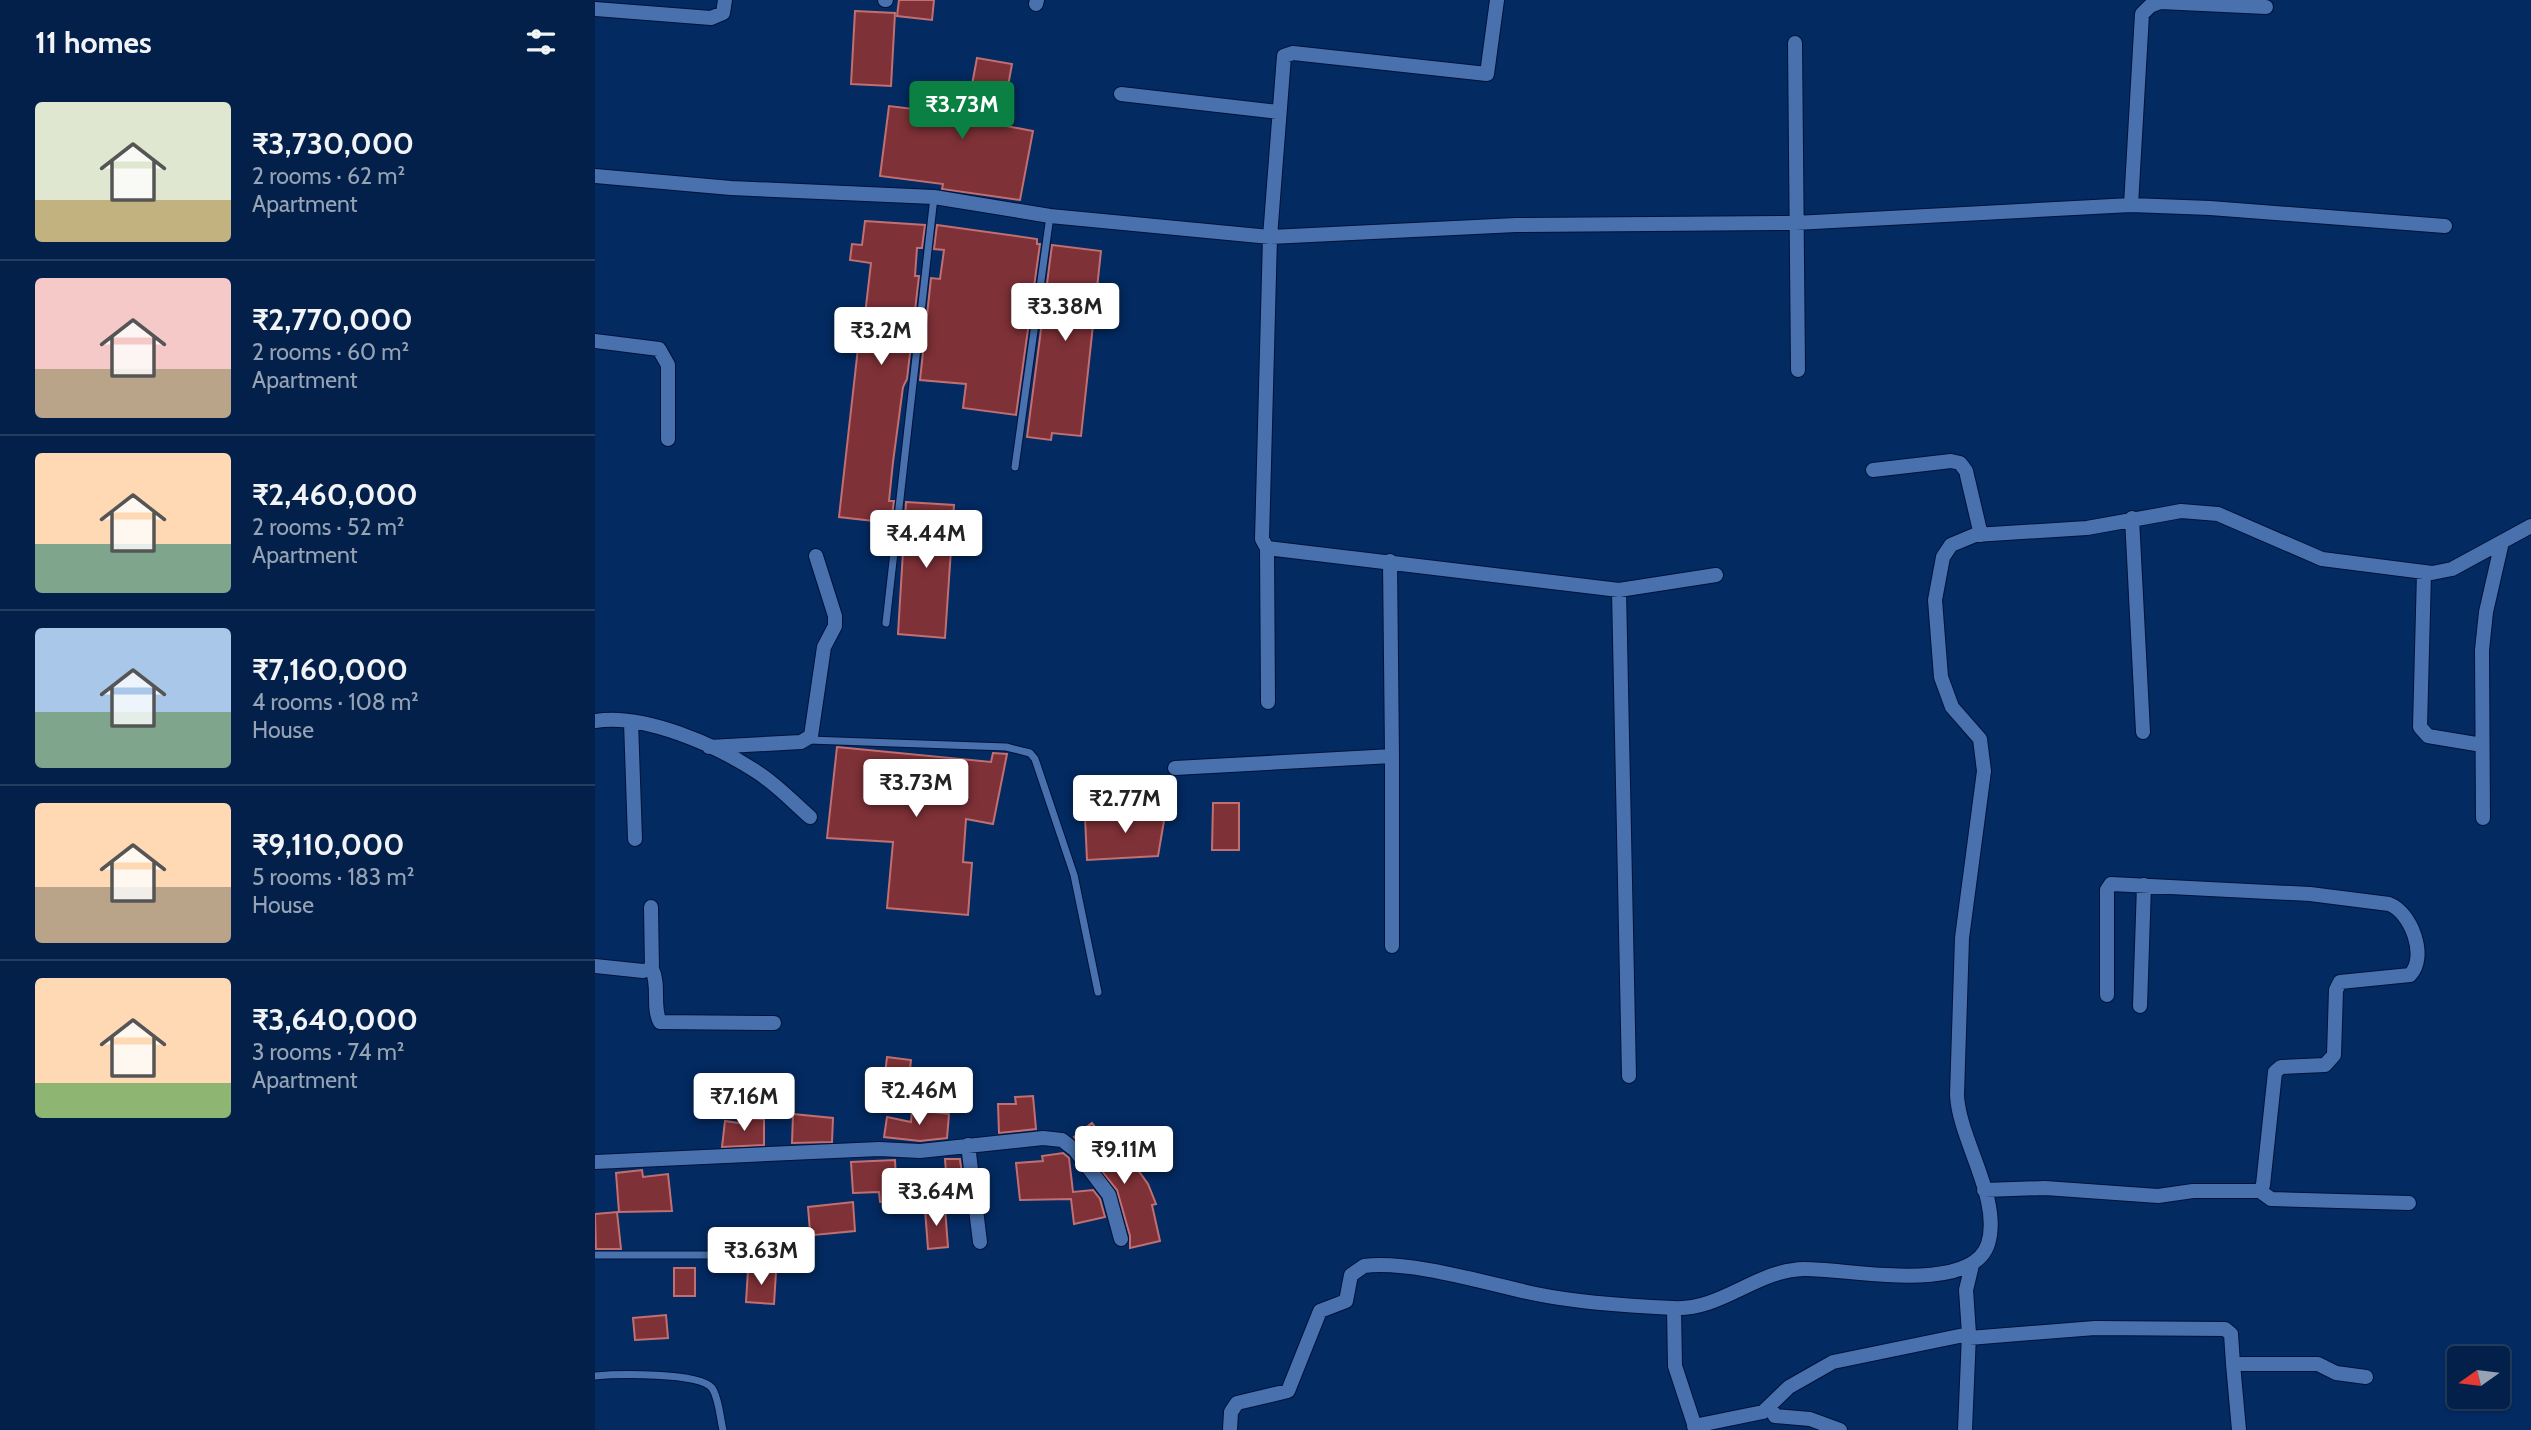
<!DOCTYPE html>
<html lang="en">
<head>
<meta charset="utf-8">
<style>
  body { margin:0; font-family:Cabin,sans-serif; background:#102d53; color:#f1f3f6; height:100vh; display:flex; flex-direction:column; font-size:26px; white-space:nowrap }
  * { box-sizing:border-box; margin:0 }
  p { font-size:23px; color:#96a3b4 }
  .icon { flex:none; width:38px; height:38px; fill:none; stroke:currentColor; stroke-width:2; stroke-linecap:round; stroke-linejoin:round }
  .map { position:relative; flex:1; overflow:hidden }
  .sheet { display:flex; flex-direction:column; background:#022049; width:595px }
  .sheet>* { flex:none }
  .needle { width:46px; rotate:256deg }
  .fabs { position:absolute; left:1852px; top:1346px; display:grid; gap:14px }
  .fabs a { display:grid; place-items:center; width:63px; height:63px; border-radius:7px; background:#022049; box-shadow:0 2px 5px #0004,0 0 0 2px #233e61; font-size:35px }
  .price { position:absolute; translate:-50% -60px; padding:0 16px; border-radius:7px; background:#fff; color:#222; font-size:23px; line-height:46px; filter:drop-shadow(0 2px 4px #0008) }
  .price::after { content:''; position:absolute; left:50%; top:42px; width:21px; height:16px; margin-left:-10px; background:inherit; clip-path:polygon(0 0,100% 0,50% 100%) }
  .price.on { background:#0b8043; color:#fff }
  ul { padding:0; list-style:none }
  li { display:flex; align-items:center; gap:21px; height:175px; padding:0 35px }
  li+li { border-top:2px solid #233e61 }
  li span { display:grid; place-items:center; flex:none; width:196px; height:140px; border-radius:7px; color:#555 }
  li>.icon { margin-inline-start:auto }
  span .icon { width:84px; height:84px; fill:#fffc; stroke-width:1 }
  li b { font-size:30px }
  h2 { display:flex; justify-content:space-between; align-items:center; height:84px; padding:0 35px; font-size:30px }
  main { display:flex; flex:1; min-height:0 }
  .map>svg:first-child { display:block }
  .building { fill:#7e3137; stroke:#c26f71; stroke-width:2 }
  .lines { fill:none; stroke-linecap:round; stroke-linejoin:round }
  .lane-casing { stroke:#00123b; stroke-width:9 }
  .street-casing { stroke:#00123b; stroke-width:16 }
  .lane { stroke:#4971ae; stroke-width:7 }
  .street { stroke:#4971ae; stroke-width:14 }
</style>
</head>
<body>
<main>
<section class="sheet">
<h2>11 homes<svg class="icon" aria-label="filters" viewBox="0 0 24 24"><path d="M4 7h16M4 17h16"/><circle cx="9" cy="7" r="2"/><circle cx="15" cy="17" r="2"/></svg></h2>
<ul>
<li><span style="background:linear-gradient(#dfe7d0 70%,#c2b280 0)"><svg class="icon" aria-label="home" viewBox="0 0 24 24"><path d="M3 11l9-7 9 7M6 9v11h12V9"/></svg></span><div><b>₹3,730,000</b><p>2 rooms · 62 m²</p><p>Apartment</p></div></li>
<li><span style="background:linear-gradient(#f6c9c9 65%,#b9a48a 0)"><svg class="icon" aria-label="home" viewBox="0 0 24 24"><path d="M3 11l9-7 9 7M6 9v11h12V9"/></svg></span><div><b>₹2,770,000</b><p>2 rooms · 60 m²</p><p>Apartment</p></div></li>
<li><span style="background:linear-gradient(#ffd9b3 65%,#7fa58c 0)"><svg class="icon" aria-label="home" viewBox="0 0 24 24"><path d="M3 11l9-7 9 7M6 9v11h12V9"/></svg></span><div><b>₹2,460,000</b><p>2 rooms · 52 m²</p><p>Apartment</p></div></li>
<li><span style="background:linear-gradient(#a9c7e8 60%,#7fa58c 0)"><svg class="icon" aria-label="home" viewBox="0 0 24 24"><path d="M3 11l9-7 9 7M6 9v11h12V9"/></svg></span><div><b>₹7,160,000</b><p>4 rooms · 108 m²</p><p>House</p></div></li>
<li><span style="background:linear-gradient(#ffd9b3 60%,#b9a48a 0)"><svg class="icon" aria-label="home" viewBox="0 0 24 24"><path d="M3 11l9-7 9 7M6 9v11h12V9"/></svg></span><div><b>₹9,110,000</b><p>5 rooms · 183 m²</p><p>House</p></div></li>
<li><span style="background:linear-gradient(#ffd9b3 75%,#8fb573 0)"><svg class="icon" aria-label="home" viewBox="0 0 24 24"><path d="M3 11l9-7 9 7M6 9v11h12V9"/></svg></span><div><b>₹3,640,000</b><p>3 rooms · 74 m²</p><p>Apartment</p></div></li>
</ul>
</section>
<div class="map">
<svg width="1936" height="1430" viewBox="0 0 1936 1430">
  <rect width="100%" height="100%" fill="#032a61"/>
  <path class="building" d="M304,0H339L337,20L302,16Z
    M260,11L300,13L296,86L256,84Z
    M382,58L417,64L406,125L438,131L425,200L347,189L348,184L285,176L294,106L360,114L362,103L373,106Z
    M270,221L330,225L327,248H322L320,276H324L312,379L308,387L298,462L294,501H299L296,523L244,517L263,348L266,349L276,263L255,260L257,244L267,245Z
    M342,225L442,239V244H445L421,415L368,408L371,384L325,380L336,278L345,279L349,250L339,249Z
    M457,245L506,251L486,436L457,433L456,440L432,437Z
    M311,502L359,505L350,638L303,634Z
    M242,747L396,762L398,753L412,754L398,824L371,819L368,862L377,863L373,915L292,908L298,842L232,838Z
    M618,803H644V850H617Z
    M571,809L563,856L492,860L490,817L548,814L549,810Z
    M292,1057L316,1060L314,1078L290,1074Z
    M438,1096L441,1129L404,1133L403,1104H421L420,1097Z
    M317,1109L354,1114L352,1138L325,1141L289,1137L292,1117L316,1122Z
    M198,1114L238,1118L237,1142L197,1143Z
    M152,1118L169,1119V1145L127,1147L130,1121L151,1124Z
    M497,1123L514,1145L518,1142L533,1166L538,1163L553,1184L561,1204L557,1205L565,1241L535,1248V1236L522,1190L479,1137Z
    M468,1153L474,1158L478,1192L498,1190L505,1199L510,1217L479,1224L476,1199L425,1200L421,1163L448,1161L447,1156Z
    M350,1159H365L370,1198L353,1199Z
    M300,1160L302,1200L285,1202L284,1192L258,1193L256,1162Z
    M47,1170L48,1177L73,1174L77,1211L24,1212L21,1173Z
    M258,1202L260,1231L219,1235V1231H215L213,1207Z
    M350,1208L353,1247L333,1249L330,1209Z
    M22,1212L26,1249H1L0,1214Z
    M79,1268H100V1296H79Z
    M153,1270L181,1272L179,1304L151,1302Z
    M71,1315L73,1338L40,1340L38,1318Z"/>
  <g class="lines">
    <defs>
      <path id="lane" d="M420,467L455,216
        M291,623L339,197
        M214,740L411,747L435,753L440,759L479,875L503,992
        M0,1255H154
        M0,1376C21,1374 104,1372 117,1388C124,1398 125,1418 128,1430"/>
      <path id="street" d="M290,0H291
        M902,0L892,74L698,53L689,56L675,237L667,539L672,548L1024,590L1121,575
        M441,4L442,0
        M0,9L116,18L128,13L130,0
        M1200,43L1203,370
        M526,94L684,112
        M0,176L136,188L339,197L455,216L675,237L921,225L1200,223L1536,205L1615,208L1850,226
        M1536,205L1547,14L1555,6L1565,2L1671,7
        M0,341L64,349L73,365V439
        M1278,470L1356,461L1365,463L1371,471L1386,535
        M1537,518L1548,732
        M672,548L673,702
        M1829,573L1825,727L1833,736L1887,745
        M1024,590L1034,1076
        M0,721C49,713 121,745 162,772C181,784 198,802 215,817
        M36,722L40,839
        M114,747L206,742L216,736L229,647L240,626V616L221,556
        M797,756V946
        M580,768L797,756L795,561
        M1888,818L1887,650L1891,612L1907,542
        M0,966L48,971L57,969L56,907
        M57,969C65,985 57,1007 65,1022L179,1023
        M1545,1006L1549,885
        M373,1145L385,1242
        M0,1162L284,1149L325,1151L448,1138L467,1140L480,1150L514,1195L526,1239
        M1389,1190L1450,1188L1563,1196L1598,1191H1665L1668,1185L1680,1072L1686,1067L1730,1065L1739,1055L1741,990L1745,982L1815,975C1833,957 1816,912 1794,904L1715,894L1516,884L1512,890V995
        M1665,1191L1676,1199L1814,1203
        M1079,1309L1080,1366L1101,1430
        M1374,1338L1500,1328L1630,1329L1636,1334L1638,1364H1723L1741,1373L1771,1377
        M1638,1364L1644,1430
        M1175,1407L1180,1416L1215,1419L1245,1430
        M1099,1426L1168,1412L1194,1387L1238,1362L1374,1334L1371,1290L1377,1265
        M635,1430L636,1412L642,1403L693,1391L725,1311L751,1301L756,1275L769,1266C817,1260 893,1284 941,1294C985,1303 1033,1306 1078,1308C1126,1311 1161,1270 1209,1269C1250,1268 1376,1296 1393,1244C1407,1199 1364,1140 1362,1095L1367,938L1389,771L1385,739L1357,707L1346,677L1340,600L1348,557L1356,545L1380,535L1492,528L1586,511L1623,514L1727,559L1837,573L1857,569L1936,526
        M1370,1430L1374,1334"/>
    </defs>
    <use href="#lane" class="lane-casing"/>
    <use href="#street" class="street-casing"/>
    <use href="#lane" class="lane"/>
    <use href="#street" class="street"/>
  </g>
</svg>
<div class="fabs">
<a><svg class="needle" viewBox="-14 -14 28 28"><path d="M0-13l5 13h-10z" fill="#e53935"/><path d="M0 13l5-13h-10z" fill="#96a3b4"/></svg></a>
</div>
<b class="price on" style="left:367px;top:141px">₹3.73M</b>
<b class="price" style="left:470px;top:343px">₹3.38M</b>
<b class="price" style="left:286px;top:367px">₹3.2M</b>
<b class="price" style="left:331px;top:570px">₹4.44M</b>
<b class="price" style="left:321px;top:819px">₹3.73M</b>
<b class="price" style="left:530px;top:835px">₹2.77M</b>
<b class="price" style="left:324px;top:1127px">₹2.46M</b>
<b class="price" style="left:149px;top:1133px">₹7.16M</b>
<b class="price" style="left:529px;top:1186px">₹9.11M</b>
<b class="price" style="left:341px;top:1228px">₹3.64M</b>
<b class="price" style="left:166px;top:1287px">₹3.63M</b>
</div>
</main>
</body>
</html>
